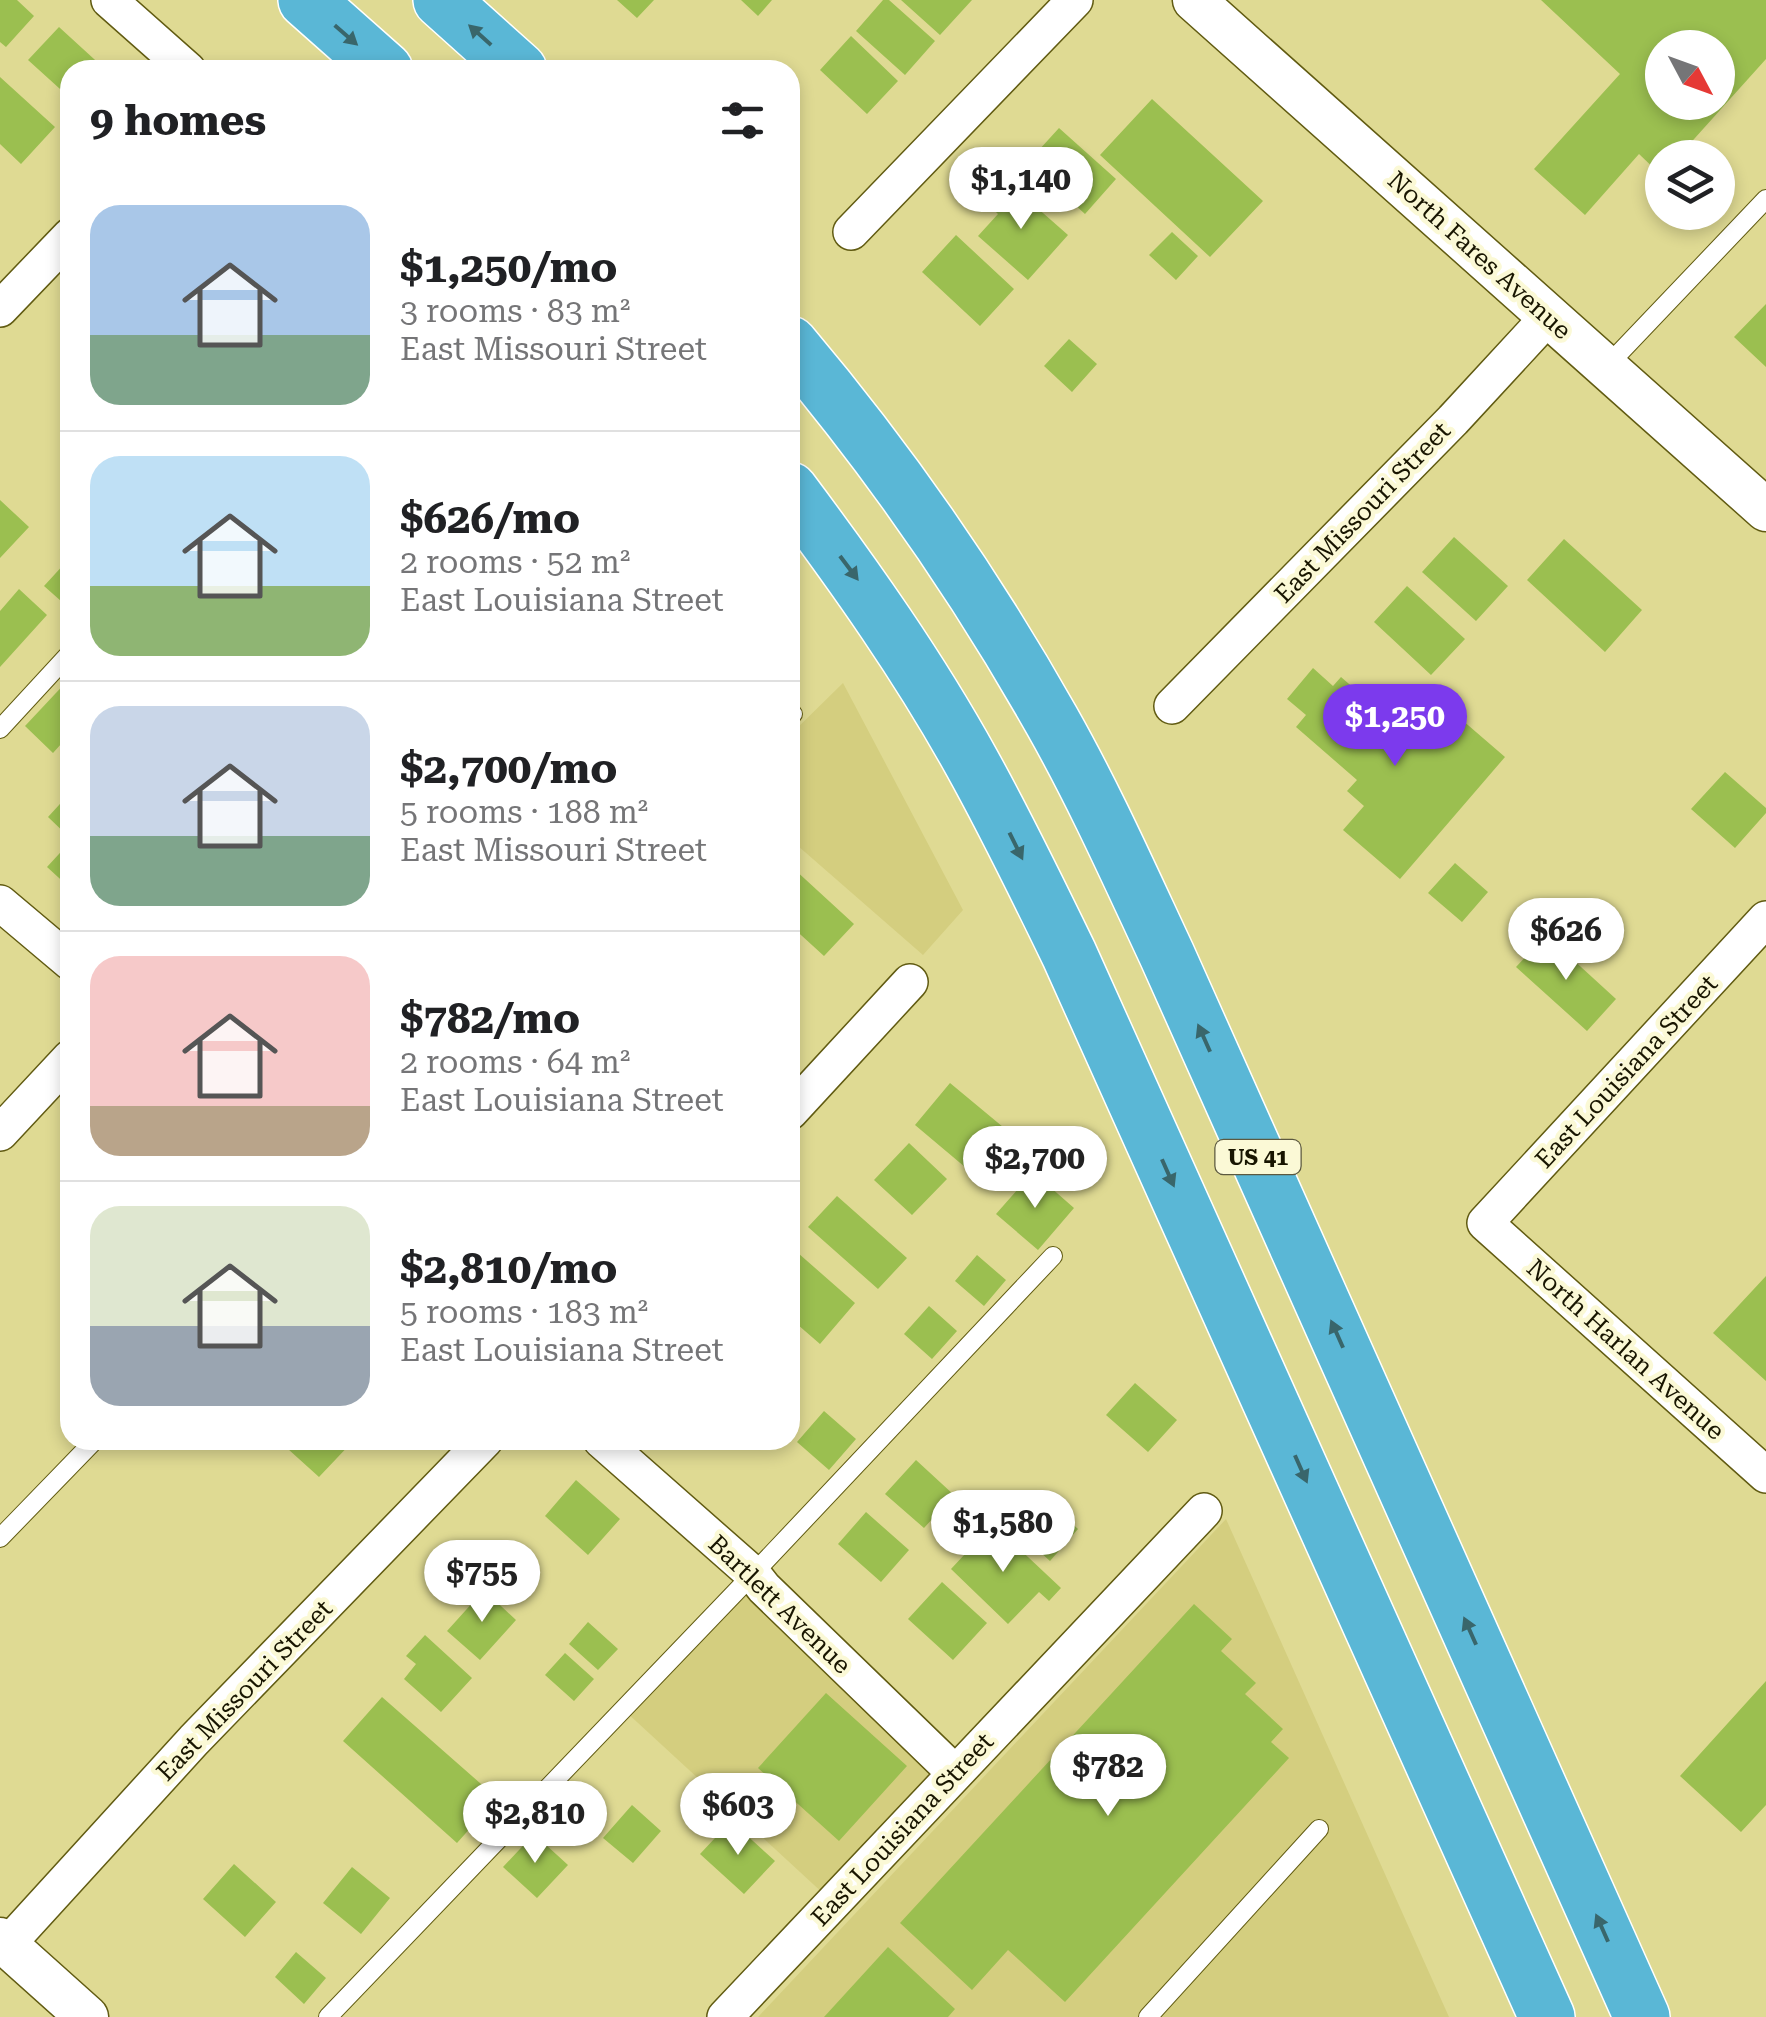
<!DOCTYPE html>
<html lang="en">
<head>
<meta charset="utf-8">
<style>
  body { margin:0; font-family:"Roboto Serif",serif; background:#f2f2f2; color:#202124; height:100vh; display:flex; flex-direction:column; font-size:38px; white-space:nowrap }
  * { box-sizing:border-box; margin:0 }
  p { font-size:32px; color:#757577 }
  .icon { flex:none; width:55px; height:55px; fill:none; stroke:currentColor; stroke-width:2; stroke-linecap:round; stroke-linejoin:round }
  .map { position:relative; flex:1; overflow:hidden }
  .drawer { position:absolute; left:60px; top:60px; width:740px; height:1390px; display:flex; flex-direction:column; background:#fff; border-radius:30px; box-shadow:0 5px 15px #0003 }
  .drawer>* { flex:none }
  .needle { width:65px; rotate:131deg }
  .buttons { position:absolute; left:1645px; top:30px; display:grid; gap:20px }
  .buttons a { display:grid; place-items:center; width:90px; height:90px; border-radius:50%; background:#fff; box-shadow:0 5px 15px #0003; font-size:50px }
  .price { position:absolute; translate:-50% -85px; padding:0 22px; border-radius:35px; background:#fff; color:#222; font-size:32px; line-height:65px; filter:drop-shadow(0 2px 5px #0008) }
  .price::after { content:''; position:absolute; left:50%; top:60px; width:30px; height:22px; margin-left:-15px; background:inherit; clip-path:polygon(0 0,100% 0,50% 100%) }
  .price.current { background:#7c3aed; color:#fff }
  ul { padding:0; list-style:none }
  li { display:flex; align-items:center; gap:30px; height:250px; padding:0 30px }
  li+li { border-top:2px solid #e0e0e0 }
  li span { display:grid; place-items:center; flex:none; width:280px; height:200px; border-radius:30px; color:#555 }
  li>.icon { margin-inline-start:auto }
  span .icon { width:120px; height:120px; fill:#fffc; stroke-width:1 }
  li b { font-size:42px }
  h2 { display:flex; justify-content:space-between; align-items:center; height:120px; padding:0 30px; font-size:42px }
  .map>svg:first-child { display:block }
  .built { fill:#d4ce7f }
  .building { fill:#9bbf50; fill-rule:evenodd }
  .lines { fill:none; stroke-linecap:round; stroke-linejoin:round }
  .service-casing { stroke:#615b12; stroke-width:20 }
  .minor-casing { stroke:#615b12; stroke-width:38 }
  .tertiary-casing { stroke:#615b12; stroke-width:45 }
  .trunk-casing { stroke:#fff; stroke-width:58 }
  .service { stroke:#fff; stroke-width:18 }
  .minor { stroke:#fff; stroke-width:35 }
  .tertiary { stroke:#fff; stroke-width:42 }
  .trunk { stroke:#5ab7d6; stroke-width:55 }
  .oneway { fill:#39666b }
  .labels { text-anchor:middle; stroke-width:9; stroke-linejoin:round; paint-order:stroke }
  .shield { fill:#fbf9d6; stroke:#5c5940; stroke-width:2.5 }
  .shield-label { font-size:22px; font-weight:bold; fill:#181500 }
  .street-label { font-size:25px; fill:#181500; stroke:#fbf9d6 }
</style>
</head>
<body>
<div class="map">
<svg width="1766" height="2017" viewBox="0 0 1766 2017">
  <rect width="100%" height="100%" fill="#dfda93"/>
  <path class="built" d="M843,683L963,910L923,955L790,839V735Z
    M1226,1519L1449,2017H758Z
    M741,1590L942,1773L826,1896L625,1711Z"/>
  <path class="building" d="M0,0H17L34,16L6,47L0,42Z
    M617,0H654L637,18Z
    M741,0H772L758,16Z
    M883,0H889L935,41L905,75L856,31Z
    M901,0H972L940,35Z
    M1541,0H1766V59L1677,158H1662V176L1639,154L1585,215L1534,169L1620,74ZM1662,48H1718V102H1662Z
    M59,27L106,70H70V98L28,60Z
    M851,36L898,81L867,114L820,70Z
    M0,77L55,127L21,164L0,144Z
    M1152,99L1263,201L1210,257L1100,155Z
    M1059,128L1116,179L1085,214L1028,162Z
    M1009,183L1068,235L1028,280L978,236L998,214L989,205Z
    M1172,232L1198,256L1176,280L1149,255Z
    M956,235L1014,289L980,326L922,272Z
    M1766,304V367L1734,337Z
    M1069,339L1097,364L1072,392L1044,366Z
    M0,500L29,527L0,558Z
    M1454,537L1508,586L1476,621L1422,572Z
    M1564,539L1642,610L1605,652L1527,580Z
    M66,562L70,565V609L44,586Z
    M1407,586L1465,639L1431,675L1374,622Z
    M19,589L47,615L0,667V611Z
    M1313,668L1333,686L1341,677L1417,743L1447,707L1505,757L1400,879L1343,830L1364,806L1347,791L1357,780L1296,727L1306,715L1287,699Z
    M70,678V734L53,753L25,726Z
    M1725,772L1766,808V813L1735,848L1691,809Z
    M70,793V838L48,817Z
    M70,842V888L47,867Z
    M1455,863L1488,892L1462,922L1428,893Z
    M793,868L854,924L824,956L790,925V871Z
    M1546,935L1616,999L1587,1031L1516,967Z
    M950,1083L1003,1127L986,1147L997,1156L978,1178L915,1125Z
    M909,1143L947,1179L912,1215L874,1180Z
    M1033,1172L1074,1208L1038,1250L996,1214Z
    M837,1196L907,1258L878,1289L808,1227Z
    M798,1253L855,1303L820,1344L790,1318V1262Z
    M977,1255L1006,1280L984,1306L955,1281Z
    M1766,1276V1381L1713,1333Z
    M929,1306L957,1331L932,1359L904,1334Z
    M1135,1383L1177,1420L1148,1452L1106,1415Z
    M824,1411L856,1439L829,1470L797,1442Z
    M278,1440H354L319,1477Z
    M916,1460L954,1495L924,1528L885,1494Z
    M576,1480L620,1519L588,1555L545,1516Z
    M1036,1491L1078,1529L1050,1561L1008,1523Z
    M866,1512L909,1550L881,1582L838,1544Z
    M993,1524L1061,1588L1049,1601L1039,1592L1008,1624L951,1569Z
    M942,1582L987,1623L953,1660L908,1619Z
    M484,1590L516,1620L480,1660L447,1631Z
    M1194,1604L1232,1639L1221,1651L1256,1683L1245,1694L1283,1729L1271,1742L1289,1758L1065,2002L1008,1950L972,1990L900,1923Z
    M588,1622L618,1649L598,1670L569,1644Z
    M425,1635L472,1678L441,1712L404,1679L416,1664L406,1656Z
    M565,1653L594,1679L574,1701L545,1675Z
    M1766,1681V1805L1741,1832L1680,1776Z
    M826,1693L907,1766L839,1841L758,1768Z
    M382,1697L497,1798L457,1843L343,1741Z
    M632,1805L661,1831L633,1863L603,1838Z
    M731,1821L775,1861L744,1894L700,1854Z
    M534,1834L568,1865L537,1898L503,1867Z
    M234,1864L276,1902L245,1937L203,1899Z
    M352,1867L390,1898L361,1934L323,1903Z
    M888,1947L955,2009L948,2017H824Z
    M296,1952L326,1978L304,2004L275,1977Z"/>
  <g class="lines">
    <defs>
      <path id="service" d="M1606,367L1766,199
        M790,717L793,714
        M0,729L70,653
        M0,1538L95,1440
        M328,2017L753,1574L1053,1256
        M1148,2017L1319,1829"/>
      <path id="minor" d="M109,0L188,70
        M851,232L1075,0
        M0,309L70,236
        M1172,706L1453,420L1549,316
        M0,903L70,962
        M1766,919L1485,1223L1766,1475
        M790,1112L910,982
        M0,1133L70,1058
        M601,1440L753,1574L764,1588L955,1773
        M7,1945L194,1740L485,1440
        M725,2017L1204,1511"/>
      <path id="tertiary" d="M1194,0L1766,510
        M0,1939L87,2017"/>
      <path id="trunk" d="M306,0L385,70
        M441,0L519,70
        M790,344C889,461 977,588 1052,721C1095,797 1130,876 1167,955L1642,2017
        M790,490C856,578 919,667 972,763C1007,826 1038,890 1069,954L1547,2017"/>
    </defs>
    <use href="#service" class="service-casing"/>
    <use href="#minor" class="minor-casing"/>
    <use href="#tertiary" class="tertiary-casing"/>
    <use href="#trunk" class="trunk-casing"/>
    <use href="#service" class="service"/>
    <use href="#minor" class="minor"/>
    <use href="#tertiary" class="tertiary"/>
    <use href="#trunk" class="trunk"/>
  </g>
  <defs><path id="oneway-solid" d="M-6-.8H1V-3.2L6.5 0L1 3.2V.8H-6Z" transform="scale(2.5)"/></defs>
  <g class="oneway">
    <use href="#oneway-solid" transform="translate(346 35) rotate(41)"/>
    <use href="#oneway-solid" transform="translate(480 35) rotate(-138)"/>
    <use href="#oneway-solid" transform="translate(849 568) rotate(53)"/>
    <use href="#oneway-solid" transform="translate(1016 846) rotate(64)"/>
    <use href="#oneway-solid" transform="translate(1204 1038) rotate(-114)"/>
    <use href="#oneway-solid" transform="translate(1168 1173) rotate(66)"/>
    <use href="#oneway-solid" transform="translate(1337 1334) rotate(-114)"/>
    <use href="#oneway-solid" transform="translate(1301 1469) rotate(66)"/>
    <use href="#oneway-solid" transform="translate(1470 1631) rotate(-114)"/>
    <use href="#oneway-solid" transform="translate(1602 1928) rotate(-114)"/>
  </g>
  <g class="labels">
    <rect class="shield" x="1215.5" y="1140" width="85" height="34" rx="8"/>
    <g class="shield-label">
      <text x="1258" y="1165">US 41</text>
    </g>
    <g class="street-label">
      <text transform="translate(1480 255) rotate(42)" y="9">North Fares Avenue</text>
      <text transform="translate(1362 512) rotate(-46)" y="9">East Missouri Street</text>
      <text transform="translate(1626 1071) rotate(-47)" y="9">East Louisiana Street</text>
      <text transform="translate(1626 1349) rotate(42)" y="9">North Harlan Avenue</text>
      <text transform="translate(780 1604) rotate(44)" y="9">Bartlett Avenue</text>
      <text transform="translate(244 1690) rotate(-46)" y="9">East Missouri Street</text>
      <text transform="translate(902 1829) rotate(-47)" y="9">East Louisiana Street</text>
    </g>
  </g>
</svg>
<div class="buttons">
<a><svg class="needle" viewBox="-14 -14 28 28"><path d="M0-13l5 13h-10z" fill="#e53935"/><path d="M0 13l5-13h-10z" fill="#757577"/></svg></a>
<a><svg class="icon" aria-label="layers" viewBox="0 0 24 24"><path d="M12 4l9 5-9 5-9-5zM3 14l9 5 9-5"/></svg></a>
</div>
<b class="price" style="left:1021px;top:232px">$1,140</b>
<b class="price current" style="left:1395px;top:769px">$1,250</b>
<b class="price" style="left:1566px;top:983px">$626</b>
<b class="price" style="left:1035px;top:1211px">$2,700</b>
<b class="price" style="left:1003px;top:1575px">$1,580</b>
<b class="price" style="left:482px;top:1625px">$755</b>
<b class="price" style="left:1108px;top:1819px">$782</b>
<b class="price" style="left:738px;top:1858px">$603</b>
<b class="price" style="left:535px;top:1866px">$2,810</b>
<section class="drawer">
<h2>9 homes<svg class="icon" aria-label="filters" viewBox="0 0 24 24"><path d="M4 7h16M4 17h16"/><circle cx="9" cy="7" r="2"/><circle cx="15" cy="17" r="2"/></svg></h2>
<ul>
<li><span style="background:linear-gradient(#a9c7e8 65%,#7fa58c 0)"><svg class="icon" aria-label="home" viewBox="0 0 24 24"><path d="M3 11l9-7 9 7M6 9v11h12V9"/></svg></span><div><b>$1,250/mo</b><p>3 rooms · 83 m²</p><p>East Missouri Street</p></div></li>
<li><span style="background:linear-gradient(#bfe0f5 65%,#8fb573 0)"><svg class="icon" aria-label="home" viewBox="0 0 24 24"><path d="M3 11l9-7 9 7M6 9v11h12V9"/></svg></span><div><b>$626/mo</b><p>2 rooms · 52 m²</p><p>East Louisiana Street</p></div></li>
<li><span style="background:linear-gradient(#c9d6e8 65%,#7fa58c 0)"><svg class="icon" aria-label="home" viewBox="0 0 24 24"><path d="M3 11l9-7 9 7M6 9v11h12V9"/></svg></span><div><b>$2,700/mo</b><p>5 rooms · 188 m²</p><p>East Missouri Street</p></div></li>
<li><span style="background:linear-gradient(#f6c9c9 75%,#b9a48a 0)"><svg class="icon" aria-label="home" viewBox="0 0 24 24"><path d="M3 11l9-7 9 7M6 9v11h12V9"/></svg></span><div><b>$782/mo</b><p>2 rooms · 64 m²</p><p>East Louisiana Street</p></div></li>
<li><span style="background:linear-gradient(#dfe7d0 60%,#9aa5b1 0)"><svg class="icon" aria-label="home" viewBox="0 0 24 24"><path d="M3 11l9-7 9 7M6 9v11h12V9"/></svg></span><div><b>$2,810/mo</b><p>5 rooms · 183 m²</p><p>East Louisiana Street</p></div></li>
</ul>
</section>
</div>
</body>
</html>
